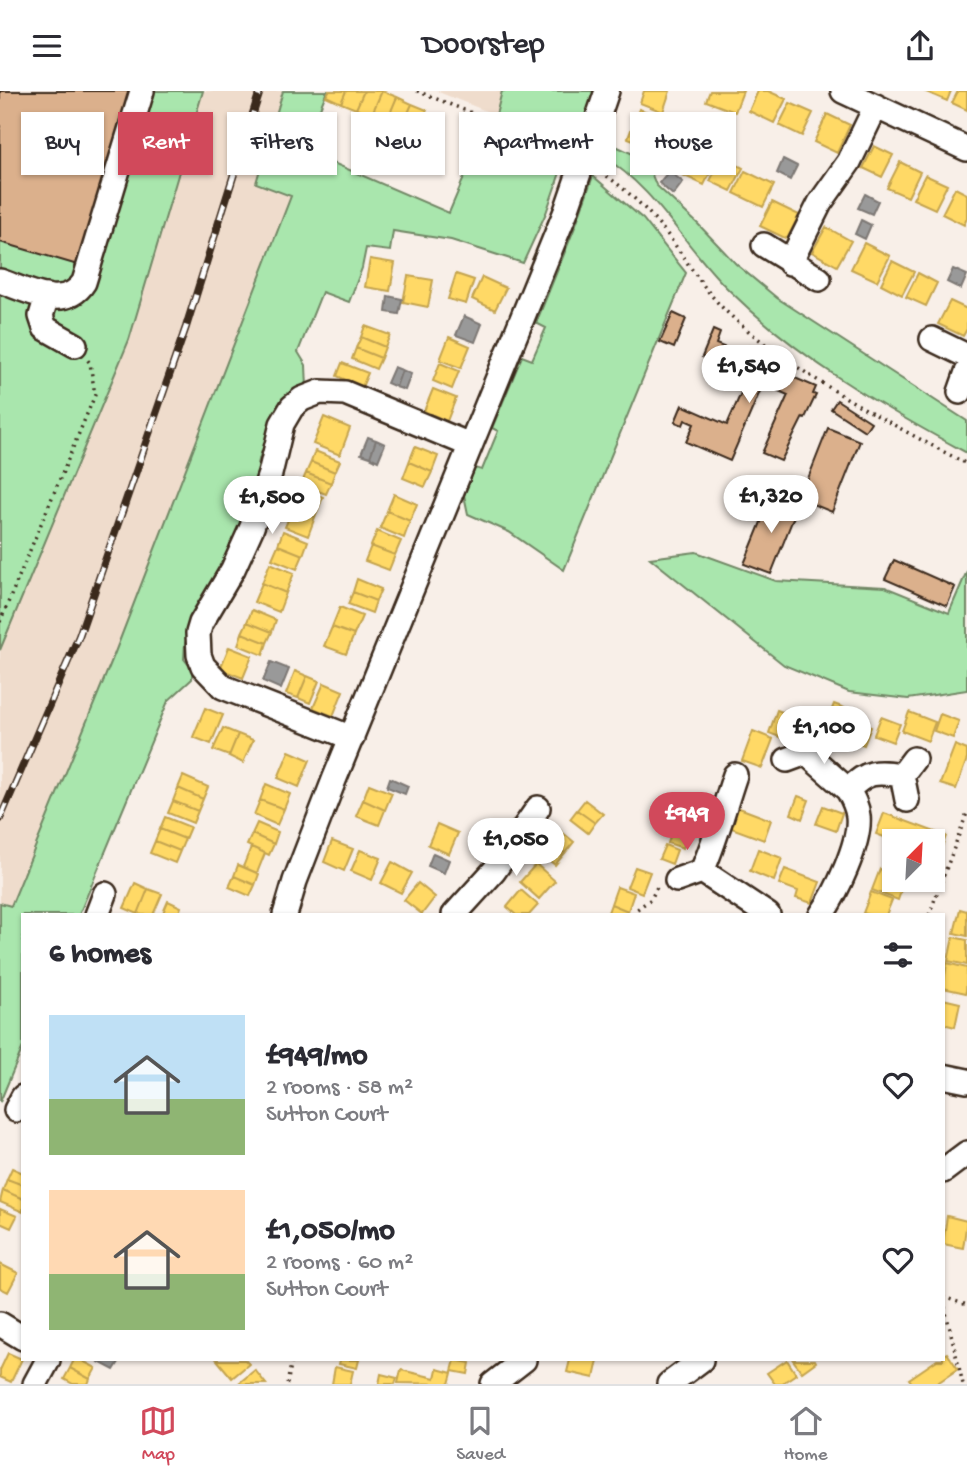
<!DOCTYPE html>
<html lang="en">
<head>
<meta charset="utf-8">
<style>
  body { margin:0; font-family:"Gochi Hand",sans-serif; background:#f2f2f3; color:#2b2b33; height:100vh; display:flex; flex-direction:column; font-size:26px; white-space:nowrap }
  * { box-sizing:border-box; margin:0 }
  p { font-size:23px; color:#7c7c81 }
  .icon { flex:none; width:38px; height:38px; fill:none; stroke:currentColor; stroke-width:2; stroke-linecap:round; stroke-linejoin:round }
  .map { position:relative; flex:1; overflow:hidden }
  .side { position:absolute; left:21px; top:822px; width:924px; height:448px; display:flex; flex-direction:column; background:#fff; border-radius:0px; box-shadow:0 2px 5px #0004 }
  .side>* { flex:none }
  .hud { position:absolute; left:21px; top:21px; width:926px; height:63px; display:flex; gap:14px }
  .needle { width:46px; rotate:24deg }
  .tools { position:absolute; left:882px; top:738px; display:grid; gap:14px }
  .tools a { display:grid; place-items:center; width:63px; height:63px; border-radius:0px; background:#fff; box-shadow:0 2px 5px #0004; font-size:35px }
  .price { position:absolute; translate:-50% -60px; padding:0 16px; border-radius:24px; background:#fff; color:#222; font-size:23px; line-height:46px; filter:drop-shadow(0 2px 4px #0008) }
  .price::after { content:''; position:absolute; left:50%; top:42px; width:21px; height:16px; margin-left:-10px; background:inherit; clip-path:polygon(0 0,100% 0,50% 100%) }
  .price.active { background:#d1495b; color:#fff }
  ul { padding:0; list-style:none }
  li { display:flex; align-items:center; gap:21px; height:175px; padding:0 28px }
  li span { display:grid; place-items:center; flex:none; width:196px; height:140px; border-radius:0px; color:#555 }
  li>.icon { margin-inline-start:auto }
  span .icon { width:84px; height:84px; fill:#fffc; stroke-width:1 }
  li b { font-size:30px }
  h2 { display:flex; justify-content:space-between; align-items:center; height:84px; padding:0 28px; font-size:30px }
  .tag { padding:0 24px; border-radius:0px; background:#fff; box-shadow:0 2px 5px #0004; font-size:24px; line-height:63px }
  .tag.active { background:#d1495b; color:#fff }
  header { display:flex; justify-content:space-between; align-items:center; height:91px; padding:0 28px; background:#fff; font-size:32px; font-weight:600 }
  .dock { display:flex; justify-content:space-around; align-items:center; height:98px; border-top:2px solid #e1e1e2; background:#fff; font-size:19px; color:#7c7c81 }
  .dock a { display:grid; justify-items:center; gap:4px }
  .dock .active { color:#d1495b }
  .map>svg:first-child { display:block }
  .built { fill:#efdccc }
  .green { fill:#a9e6ad; stroke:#728866; stroke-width:2 }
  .homes { fill:#ffd966; stroke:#c4a450; stroke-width:2 }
  .industry { fill:#999; stroke:#7d7874; stroke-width:2 }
  .building { fill:#dbb08c; stroke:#3b2a1e; stroke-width:2 }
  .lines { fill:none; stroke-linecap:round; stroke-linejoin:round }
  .minor-casing { stroke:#3b2a1e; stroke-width:28 }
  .path { stroke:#3b2a1e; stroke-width:3.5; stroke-dasharray:2 5; stroke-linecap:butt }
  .minor { stroke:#fff; stroke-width:23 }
  .rail-casing { stroke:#3b2a1e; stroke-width:8 }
  .rail { stroke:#fff; stroke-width:5; stroke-dasharray:16; stroke-linecap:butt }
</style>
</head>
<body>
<header><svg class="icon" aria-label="menu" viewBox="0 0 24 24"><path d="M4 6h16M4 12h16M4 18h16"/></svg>Doorstep<svg class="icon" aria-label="share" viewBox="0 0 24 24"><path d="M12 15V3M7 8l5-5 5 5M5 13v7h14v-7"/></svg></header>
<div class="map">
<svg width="967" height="1293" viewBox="0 0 967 1293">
  <rect width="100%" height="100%" fill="#f8efe8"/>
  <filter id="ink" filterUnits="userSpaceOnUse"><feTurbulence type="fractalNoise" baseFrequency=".0143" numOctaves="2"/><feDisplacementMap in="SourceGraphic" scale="14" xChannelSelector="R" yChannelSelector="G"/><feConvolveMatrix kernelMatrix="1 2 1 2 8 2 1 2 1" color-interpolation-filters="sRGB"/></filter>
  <g filter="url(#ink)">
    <path class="built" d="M203,0H283L256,92L292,105L114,564L11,816L0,874V559L129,249Z
      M436,0H502L496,24Z"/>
    <path class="green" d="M0,0H203L129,249L0,559Z
      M283,0H327L303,59L449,122L485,37L564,70L546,122L523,172L451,149L393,140L390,160L366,157L362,177L349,211L322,201L298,261L306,274L307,297L291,301L278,314C278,341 252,361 259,387L223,479L211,491L185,552L184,568L192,578V588L168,610L79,824H23V956L0,1011V812L11,815L114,564L291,105L256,92Z
      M502,0H594L576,54L496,24Z
      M607,51L646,69L656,94L698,133L736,173L777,207L967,330V362C882,316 799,268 730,200C685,157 657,98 602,65Z
      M593,85L643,128L686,182L564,479L509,441L468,423L464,404L475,377L482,379L498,340L492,337L522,265L532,269L546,237L536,232L575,136Z
      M696,461L776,490L885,496L949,522L967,480V599L908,608L849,601L784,574L650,467Z"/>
    <path class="homes" d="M329,0H346L341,12L326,5Z
      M346,0H364L356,18L341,12Z
      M364,0H382L371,25L356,18Z
      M382,0L397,6L386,32L371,25Z
      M644,0H670L663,21L640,12Z
      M710,0H743L735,21L706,10Z
      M758,0H768L786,8L774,32L749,20Z
      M924,0H951L947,10Z
      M958,0H967V19L952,12Z
      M397,6L412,13L401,38L386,32Z
      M790,12L813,22L802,45L779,34Z
      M412,13L427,19L415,45L401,38Z
      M639,18L660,25L649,55L628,47Z
      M827,23L850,34L837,62L814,51Z
      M874,55L893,64L882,86L863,77Z
      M686,56L716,70L704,94L674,80Z
      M722,66L743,77L731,100L710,90Z
      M900,71L920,81L908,106L887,97Z
      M745,80L774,94L763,116L734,102Z
      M925,84L947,94L935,118L913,108Z
      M955,97L967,103V127L964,134L942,123Z
      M772,111L799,124L787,148L760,135Z
      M826,136L851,150L837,175L812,161Z
      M864,152L890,165L877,190L851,178Z
      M370,168L395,172L390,200L365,196Z
      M892,170L914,181L902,204L881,193Z
      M918,182L937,192L926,215L906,206Z
      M456,183L474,189L466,213L448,208Z
      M408,185L433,189L428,216L403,211Z
      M482,186L506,197L495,219L472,208Z
      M950,210L967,218V238L963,245L938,233Z
      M365,235L390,244L385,256L361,246Z
      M361,246L385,256L381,267L356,257Z
      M449,246L470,255L461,277L440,269Z
      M356,257L381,267L376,278L352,268Z
      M342,272L368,282L362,296L337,285Z
      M440,272L459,280L452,298L433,290Z
      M433,298L456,307L447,330L424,320Z
      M324,326L350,337L340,364L313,353Z
      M415,356L438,365L432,381L409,371Z
      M315,360L340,370L335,381L311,371Z
      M311,371L335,381L331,392L306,382Z
      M409,371L432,381L425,396L403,387Z
      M306,382L331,392L326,403L301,394Z
      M301,397L323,406L315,426L293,417Z
      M394,403L417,413L410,430L387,420Z
      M293,417L315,426L308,445L285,436Z
      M387,420L410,430L404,447L380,437Z
      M283,440L308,450L303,464L278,454Z
      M377,440L401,450L395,464L371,455Z
      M278,454L303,464L297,478L272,468Z
      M371,455L395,464L389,479L365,470Z
      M270,472L294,482L286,502L262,492Z
      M357,488L381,498L376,510L353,501Z
      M262,492L286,502L279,521L254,511Z
      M353,501L376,510L372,522L348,513Z
      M340,516L362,525L354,544L332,536Z
      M252,519L276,529L272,541L247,531Z
      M247,531L272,541L267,552L242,542Z
      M332,536L354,544L346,563L324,555Z
      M242,542L267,552L263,564L238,554Z
      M229,556L252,565L243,587L220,578Z
      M295,580L307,585L298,607L286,603Z
      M307,585L319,590L310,612L298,607Z
      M324,592L343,600L333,625L313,617Z
      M834,613L850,619L844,634L828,628Z
      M205,617L223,624L211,653L193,646Z
      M777,619L796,626L787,649L769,642Z
      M909,621L935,631L928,650L902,640Z
      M940,623L959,630L953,647L934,640Z
      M881,626L900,633L893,651L874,644Z
      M852,629L871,636L864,654L845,647Z
      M223,637L238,643L229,665L213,659Z
      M753,640L773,648L762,677L742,670Z
      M238,643L253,649L243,672L229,665Z
      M955,654L967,659V668L956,698L940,693Z
      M289,660L310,669L299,696L278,687Z
      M183,685L208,696L203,708L178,697Z
      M266,693L290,703L284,718L260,709Z
      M369,693L392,702L385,719L363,709Z
      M178,697L203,708L198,720L173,710Z
      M798,705L809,709L802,728L791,723Z
      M260,709L284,718L277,734L254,724Z
      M363,709L385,719L379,734L356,725Z
      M585,709L603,723L595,732L577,719Z
      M173,710L198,720L193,732L168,722Z
      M689,713L706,719L701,731L685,725Z
      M734,715L771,729L764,749L726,735Z
      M823,715L842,722L836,740L816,733Z
      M577,719L595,732L588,742L570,728Z
      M884,722L946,745L938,766L933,764V751H897L876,743Z
      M676,723L694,730L689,743L671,736Z
      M165,726L190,736L185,748L160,738Z
      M257,732L278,741L274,753L252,743Z
      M437,733L458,742L449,763L428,754Z
      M557,737L574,751L565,762L547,748Z
      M160,738L185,748L180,760L155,750Z
      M672,740L687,746L683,757L668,752Z
      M252,743L274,753L269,764L247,754Z
      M547,748L565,762L555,774L538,760Z
      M155,750L180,760L175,772L150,762Z
      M332,750L353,758L344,780L324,771Z
      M665,754L677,759L672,773L659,768Z
      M251,756L265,762L257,782L243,776Z
      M758,758L782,767L774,790L750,780Z
      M360,759L381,767L372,789L351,780Z
      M392,771L412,782L401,802L381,792Z
      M536,773L555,790L539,808L520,791Z
      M238,774L259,783L255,794L234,785Z
      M635,776L650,781L642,802L627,796Z
      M785,778L820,791L812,812L796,807L798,800L779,793Z
      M880,778L894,784V789H905L898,809L872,799Z
      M234,785L255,794L250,805L229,796Z
      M135,792L148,798L138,823L124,817Z
      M418,792L435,806L422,823L404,809Z
      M617,796L634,802L628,820L611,813Z
      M148,798L162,803L153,824H142L138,823Z
      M521,799L538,814L529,824H516L507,816Z
      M871,801L892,809L886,824H870L863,822Z
      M168,810L181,816L178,824H162Z
      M611,813L628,820L626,824H607Z
      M960,818L967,820V845L954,842Z
      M953,846L967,849V874L948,870Z
      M947,872L967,877L966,902L943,897Z
      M943,908L960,912L955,936L943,933Z
      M12,1077L23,1082V1094L7,1088Z
      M7,1088L23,1094V1108L3,1099Z
      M3,1099L23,1108V1121L0,1111Z
      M0,1118L17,1125L11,1137L0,1132Z
      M947,1125L967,1130L963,1157L943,1153Z
      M0,1173L18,1182L8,1201L0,1197Z
      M8,1262L22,1268L11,1291L0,1286V1279Z
      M947,1262L958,1278L936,1293H913L909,1288L937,1269H943V1264Z
      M74,1269H81L96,1277L90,1288L70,1277Z
      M217,1269H245L249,1273L232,1287Z
      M340,1269H359L357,1277L339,1273Z
      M455,1269L470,1272L468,1283L452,1280Z
      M570,1269H598L594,1287L567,1281Z
      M787,1269L796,1283L781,1293H775L767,1282Z
      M793,1269H815L816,1271L802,1281Z
      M335,1276L353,1280L350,1293H332Z
      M70,1277L90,1288L88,1293H73L64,1288Z
      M437,1278L452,1282L449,1293L398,1292L401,1279L435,1287Z
      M255,1279L266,1293H239V1292Z
      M381,1283L397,1287L395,1293H379Z"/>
    <path class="industry" d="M783,68L797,75L790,89L777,82Z
      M669,80L683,91L673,104L659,92Z
      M865,103L878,110L872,123L858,117Z
      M861,129L871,134L865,148L855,143Z
      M953,178L967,184L961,198L947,191Z
      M388,205L402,208L399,223L386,221Z
      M464,225L482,233L475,251L456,244Z
      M394,276L402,279L396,296L387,292Z
      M402,279L411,283L405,299L396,296Z
      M368,346L376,349L370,366L361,363Z
      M376,349L385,353L378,370L370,366Z
      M271,571L289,578L281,598L263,590Z
      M390,687L408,695L405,703L387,696Z
      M433,762L449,769L444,782L428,775Z
      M100,1269H116L119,1271L114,1279L99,1271Z"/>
    <path class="building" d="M0,0H134L81,175L0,151Z
      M673,222L686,228L674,257L660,251Z
      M713,239L720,242L716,253L745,265L749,255L758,259L753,269L816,296L813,303L816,304L805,327L803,326L781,370L762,362L788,304L763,293L730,370L686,351L694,333L685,329L683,334L675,331L682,314L727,334L748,286L702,266Z
      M837,309L871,331L865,340L831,318Z
      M828,337L860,350L832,421L800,408Z
      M735,390L763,403L756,419L727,407Z
      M772,404L798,415L771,483L744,473Z
      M894,469L955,496L947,515L885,488Z"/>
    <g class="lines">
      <defs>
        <path id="minor" d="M843,0L967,58
          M764,154L819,188
          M790,172L820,112L849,71L876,15
          M0,190C27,199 65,221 84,191L142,0
          M47,205L41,225L45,237L75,254
          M932,248L967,265
          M960,301L967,281
          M352,647L223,596L203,575L199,564L198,542L201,532L233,478L252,436L270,383L282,333L292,316L302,308L320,301L345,302L470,354
          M806,662L848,699C867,680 875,680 902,684
          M787,669L806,662L814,637
          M907,709L902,684L914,668
          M702,780L768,824
          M677,789L702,780C716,749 724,716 735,684
          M97,824L105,803
          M285,824L295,790L334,689L566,120L607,0
          M454,824L494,780L538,717
          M821,824C836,803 861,751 858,725C857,715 853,708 848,699
          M943,985L967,990
          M16,1019L23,1006
          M943,1080L967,1062
          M0,1233L23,1247
          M35,1293L48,1269
          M493,1293L524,1269
          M669,1293L701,1269"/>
      </defs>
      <use href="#minor" class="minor-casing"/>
      <path class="path" d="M417,0L568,61
        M601,81C628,99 651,122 670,147C689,173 705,201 729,223C793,282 889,332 967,373
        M0,531L95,304L90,272L86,267
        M634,824L636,819L651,808L658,794
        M929,824L967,722
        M943,1206L967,1214
        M943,1209L963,1293
        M287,1293L292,1269"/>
      <use href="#minor" class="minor"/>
      <defs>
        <path id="rail" d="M0,728L79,545L186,236L260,0"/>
      </defs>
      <use href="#rail" class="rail-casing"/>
      <use href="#rail" class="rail"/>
    </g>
  </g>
</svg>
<div class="tools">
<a><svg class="needle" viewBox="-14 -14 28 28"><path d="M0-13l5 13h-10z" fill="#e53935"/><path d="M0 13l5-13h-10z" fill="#7c7c81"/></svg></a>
</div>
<b class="price" style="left:749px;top:314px">£1,540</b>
<b class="price" style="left:771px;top:444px">£1,320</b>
<b class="price" style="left:272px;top:445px">£1,500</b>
<b class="price" style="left:824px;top:675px">£1,100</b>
<b class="price active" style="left:687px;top:761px">£949</b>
<b class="price" style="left:516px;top:787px">£1,050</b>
<div class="hud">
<a class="tag">Buy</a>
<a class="tag active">Rent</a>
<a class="tag">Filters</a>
<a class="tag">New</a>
<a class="tag">Apartment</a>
<a class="tag">House</a>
</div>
<section class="side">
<h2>6 homes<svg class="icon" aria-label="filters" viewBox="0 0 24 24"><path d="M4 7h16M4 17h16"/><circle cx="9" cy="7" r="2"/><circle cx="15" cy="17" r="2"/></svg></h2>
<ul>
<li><span style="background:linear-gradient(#bfe0f5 60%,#8fb573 0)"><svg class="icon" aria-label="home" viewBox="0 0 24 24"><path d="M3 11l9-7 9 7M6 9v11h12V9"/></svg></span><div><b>£949/mo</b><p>2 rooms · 58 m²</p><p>Sutton Court</p></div><svg class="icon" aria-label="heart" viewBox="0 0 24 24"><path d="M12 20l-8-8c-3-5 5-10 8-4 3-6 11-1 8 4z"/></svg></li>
<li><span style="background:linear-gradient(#ffd9b3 60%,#8fb573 0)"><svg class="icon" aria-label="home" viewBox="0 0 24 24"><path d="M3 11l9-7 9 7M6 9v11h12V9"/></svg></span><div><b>£1,050/mo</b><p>2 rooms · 60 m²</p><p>Sutton Court</p></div><svg class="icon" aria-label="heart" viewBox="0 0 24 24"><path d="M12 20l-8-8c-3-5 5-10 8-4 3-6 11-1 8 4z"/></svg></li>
</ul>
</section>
</div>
<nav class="dock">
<a class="active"><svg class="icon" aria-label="map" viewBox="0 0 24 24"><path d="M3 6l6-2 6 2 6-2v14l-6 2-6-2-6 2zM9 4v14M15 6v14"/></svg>Map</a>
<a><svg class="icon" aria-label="saved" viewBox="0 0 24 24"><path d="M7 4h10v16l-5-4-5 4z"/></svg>Saved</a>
<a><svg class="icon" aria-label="home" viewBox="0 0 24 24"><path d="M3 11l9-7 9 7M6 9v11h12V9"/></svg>Home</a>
</nav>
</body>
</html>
